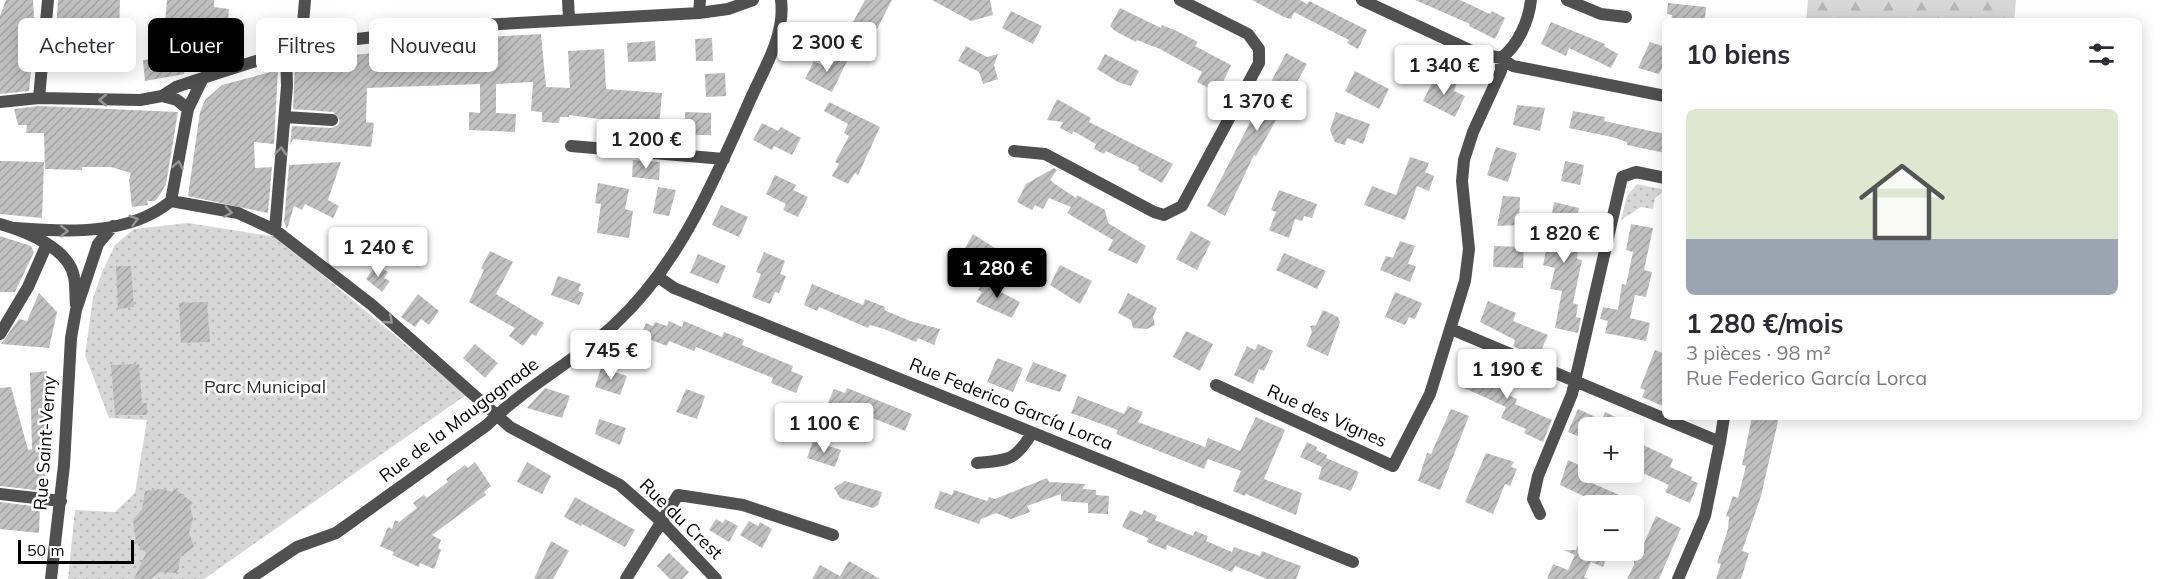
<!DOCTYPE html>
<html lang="fr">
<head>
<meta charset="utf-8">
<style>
  body { margin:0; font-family:Mulish,sans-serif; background:#f7f7f7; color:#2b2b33; height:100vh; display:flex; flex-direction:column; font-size:22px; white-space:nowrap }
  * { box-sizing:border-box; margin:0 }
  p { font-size:20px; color:#7c7c81 }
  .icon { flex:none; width:33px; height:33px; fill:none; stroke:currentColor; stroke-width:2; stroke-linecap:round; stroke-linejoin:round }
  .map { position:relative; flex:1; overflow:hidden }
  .sheet { position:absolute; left:1662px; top:18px; width:480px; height:402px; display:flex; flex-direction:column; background:#fff; border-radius:9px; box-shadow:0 3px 15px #0003 }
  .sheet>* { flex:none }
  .guide { position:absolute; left:18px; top:18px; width:570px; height:54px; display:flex; gap:12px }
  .controls { position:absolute; left:1578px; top:417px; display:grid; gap:12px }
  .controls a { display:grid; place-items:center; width:66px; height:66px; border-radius:9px; background:#fff; box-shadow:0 3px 15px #0003; font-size:30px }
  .scale { position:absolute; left:18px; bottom:15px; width:116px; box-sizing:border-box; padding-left:6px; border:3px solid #000; border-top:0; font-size:16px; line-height:21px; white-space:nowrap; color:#000; -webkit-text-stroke:4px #fff; paint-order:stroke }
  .price { position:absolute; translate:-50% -51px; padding:0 14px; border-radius:6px; background:#fff; color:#222; font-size:20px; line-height:39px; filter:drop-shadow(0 2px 3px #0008) }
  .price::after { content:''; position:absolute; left:50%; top:36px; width:18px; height:14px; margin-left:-9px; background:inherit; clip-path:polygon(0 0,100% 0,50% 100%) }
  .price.active { background:#000; color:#fff }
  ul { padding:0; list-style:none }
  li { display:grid; align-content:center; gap:12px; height:318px; padding:0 24px }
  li+li { border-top:2px solid #e1e1e2 }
  li span { display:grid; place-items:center; height:186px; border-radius:9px; color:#555 }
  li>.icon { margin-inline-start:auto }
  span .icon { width:108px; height:108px; fill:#fffc; stroke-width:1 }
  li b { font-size:26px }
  h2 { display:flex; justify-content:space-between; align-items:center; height:72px; padding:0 24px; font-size:26px }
  .chip { padding:0 21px; border-radius:9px; background:#fff; box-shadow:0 3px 15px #0003; font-size:21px; line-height:54px }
  .chip.active { background:#000; color:#fff }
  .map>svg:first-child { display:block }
  .forest { fill:url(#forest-firs) }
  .park { fill:url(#park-dots) }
  .building { fill:url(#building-hatch) }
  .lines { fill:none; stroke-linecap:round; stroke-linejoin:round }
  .street { stroke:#505050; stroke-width:12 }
  .oneway { stroke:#969696 }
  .labels { text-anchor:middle; stroke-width:5; stroke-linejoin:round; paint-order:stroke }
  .park-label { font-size:18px; fill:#2e2e2e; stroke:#fff }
  .street-label { font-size:18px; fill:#000; stroke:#fff }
</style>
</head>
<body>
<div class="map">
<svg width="2161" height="579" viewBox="0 0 2161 579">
  <defs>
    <pattern id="forest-firs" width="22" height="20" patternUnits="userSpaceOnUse" patternTransform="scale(1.5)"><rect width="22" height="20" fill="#d7d7d7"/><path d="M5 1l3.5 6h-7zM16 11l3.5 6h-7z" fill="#b7b7b7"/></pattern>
    <pattern id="park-dots" width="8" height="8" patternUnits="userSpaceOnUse" patternTransform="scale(1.5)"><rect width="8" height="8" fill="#d7d7d7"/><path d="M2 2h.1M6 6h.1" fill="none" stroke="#b7b7b7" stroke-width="1.8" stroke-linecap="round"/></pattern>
    <pattern id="building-hatch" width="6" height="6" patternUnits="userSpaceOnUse" patternTransform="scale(1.5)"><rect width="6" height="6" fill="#c0c0c0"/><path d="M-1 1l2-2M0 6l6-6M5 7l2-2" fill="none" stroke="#a3a3a3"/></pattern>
  </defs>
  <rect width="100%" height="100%" fill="#fff"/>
  <path class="forest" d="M1808,0H2016L2014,21H1806Z"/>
  <path class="park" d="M1637,184L1665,190L1655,198L1653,209L1641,207L1621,220L1627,196Z
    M188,223L277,237L466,395L204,579H68L75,510L115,512L135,493L147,420L109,418L85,355L93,298L103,270L115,245L134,229Z"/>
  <path class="building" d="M6,0H33L35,31L29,91L0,94V16Z
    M58,0H120L119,32L56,29Z
    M167,0H214V7L229,9L227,31L184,28L181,63H186L184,74L145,81L143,60L162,58Z
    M865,0H892L875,33L853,22Z
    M932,0H990L993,15L971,21Z
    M1252,0H1300L1307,4L1309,1L1367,30L1358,49L1347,43L1349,40L1294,12L1291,19L1284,17Z
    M1415,0H1460L1490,14L1492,11L1505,18L1495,39L1469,26L1470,24Z
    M1668,3L1706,7L1705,18H1700L1699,21H1671L1672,15L1667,14Z
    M1120,8L1161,28L1162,25L1177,31L1198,42L1195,46L1231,65L1218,93L1197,82L1202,72L1160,49L1137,40L1136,42L1115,31L1110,26Z
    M1011,11L1042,26L1033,44L1002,28Z
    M1551,22L1605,44L1604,46L1618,54L1611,68L1569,48L1566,56L1541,44Z
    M541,34L546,87L570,88L568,51L604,49L606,89L662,93L659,127L569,115V117H560L559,123L542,122V112L531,111L533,82L496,84V113L516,114L515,132L469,130V112L480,113V84L367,88L366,122L374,123L371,147L293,139L290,146L292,126L332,128L338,125L340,120L333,112L293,109L295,63L305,60L373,53L372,62L397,71L396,46L410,45L411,60L440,57L441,43L451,42V39Z
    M712,38L713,61H696L695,39Z
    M655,41L656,61L628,62L627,43Z
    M1650,42L1665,47V63L1659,74L1638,68Z
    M966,46L987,57L998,54L994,65L998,79L983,84L979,72L958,61Z
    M1286,53L1307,64L1256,156L1254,155L1225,216L1207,206Z
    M1105,54L1139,71L1131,86L1118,82L1097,69Z
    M832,55L847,61L832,92L805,79L814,61L826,67Z
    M278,70L274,144L254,142L255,168L272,167L268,213L188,196L200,112L205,100L222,85Z
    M1355,71L1389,89L1379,109L1345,91Z
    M725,73L726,96L706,97L705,74Z
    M1437,73L1457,83L1454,91L1465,96L1455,117L1423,101Z
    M1057,99L1091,118L1089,122L1173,164L1162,183L1138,170L1139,167L1106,151L1104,154L1094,149L1096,144L1073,131L1072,134L1060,128L1063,122L1047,120Z
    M829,102L880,127L858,175L855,173L848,184L832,176L839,164L835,162L849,136L844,133L848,124L824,111Z
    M1517,105L1545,108L1540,131L1513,125Z
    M39,106L178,112L166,184L161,193L155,201H147L148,205L132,207L129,180L131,173L111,167H82V170L45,169L44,133H26L27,125H18L14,109Z
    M1573,111L1605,117L1604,121L1665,134V153L1627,145V142L1616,138L1569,128Z
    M685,112L711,113V135H685Z
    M1336,112L1370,124L1363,144L1347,138L1345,145L1335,142L1330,130Z
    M762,123L778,131L781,127L801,138L792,155L774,146L772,150L753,140Z
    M1496,147L1517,153L1508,182L1487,175Z
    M1410,157L1429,163L1425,172L1434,176L1429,191L1417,186L1405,220L1364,205L1372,186L1396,195Z
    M633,160L660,162L659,180L632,177Z
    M0,161L44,162L42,218L0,214Z
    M1565,161L1584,165L1580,185L1561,181Z
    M341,162L328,200L339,206L333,218L305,204L302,210L294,206L287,229L284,222L289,165Z
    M1054,168L1057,170L1050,180L1055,184L1076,198L1077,195L1105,210L1108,223L1146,246L1137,264L1108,250L1113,240L1067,213L1071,207L1049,198L1043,209L1035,205L1032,210L1017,202L1026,184Z
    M775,175L796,185L793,190L808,197L798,217L783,210L786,204L766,194Z
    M598,183L629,189L625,209L633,211L629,238L597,233L601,204L595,203Z
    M658,187L676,190L669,216L653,213Z
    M1279,190L1317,204L1312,218L1304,216L1302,221L1295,219L1289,238L1269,230L1276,212L1271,210Z
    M1503,196L1520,197L1519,225L1497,226Z
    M1554,202L1579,208L1573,238H1576L1574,251L1578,252L1577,259L1582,260L1573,303L1578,305L1576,317L1581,318L1578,333L1555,328L1562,291L1550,289L1555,268L1543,265L1554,214H1552Z
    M721,205L748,217L739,237L712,225Z
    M1631,224L1653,228L1644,270L1652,272L1646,297L1635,295L1630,318L1650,323L1646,341L1605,333L1608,321L1600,319L1603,307L1618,310L1622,284L1626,285L1633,252L1626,250Z
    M1191,231L1211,242L1197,270L1176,259Z
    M973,234L998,250L1000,255L998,261L979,282L961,271L965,265L958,261Z
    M0,236L31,246L34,252L15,292H0Z
    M1400,241L1415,246L1408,264L1416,266L1410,282L1380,270L1386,256L1393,258Z
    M1494,246L1524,247L1523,268L1493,267Z
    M490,251L513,262L496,294L544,323L536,336L532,334L523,346L509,336L515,328L469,302L484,270L481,268Z
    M764,252L785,261L780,274L786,276L779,293L775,292L770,304L752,297L761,274L756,272Z
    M1284,253L1326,271L1317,289L1276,270Z
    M698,254L726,266L718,284L690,273Z
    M376,265L388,272L384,278L390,281L382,292L366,279Z
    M1060,265L1092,281L1080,304L1050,285Z
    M116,266H131L134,307L118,309Z
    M558,276L581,284L578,291L584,293L579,305L551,295Z
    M986,276L997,282L993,288L1020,302L1012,318L976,302L982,292L978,290Z
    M812,284L863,305L865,299L885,307L884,310L910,321L940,329L934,345L918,338L916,342L884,329L870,325L868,328L819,307L817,311L804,305Z
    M1395,292L1422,303L1415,319L1409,317L1405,325L1385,317Z
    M39,293L57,312L49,348L1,344L19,319L27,321Z
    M1128,293L1157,308L1153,317L1155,325L1147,329L1133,328L1131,320L1118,313Z
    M418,294L439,311L429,325L421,319L415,327L401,317Z
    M1488,301L1516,313L1513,321L1548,335L1540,353L1528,348L1526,352L1513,346L1515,340L1480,322Z
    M207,302L210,342L181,343L179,303Z
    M1323,310L1338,317L1340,322L1328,356L1306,346L1312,332L1310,326L1316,325Z
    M669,321L682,327L684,321L722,337L724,332L744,340L742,345L793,366L791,371L803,376L796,393L771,383L773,378L696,347L694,351L669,341L667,346L641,336L646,323L653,326L655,322L667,326Z
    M1186,331L1213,344L1200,371L1173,357Z
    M475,344L498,363L485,378L463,358Z
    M1258,344L1273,351L1264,371L1259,369L1253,384L1234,375L1247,346L1255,350Z
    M1655,350L1665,354V407L1642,397L1645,390L1640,388Z
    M997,358L1023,368L1013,392L987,382Z
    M1033,362L1067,375L1060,392L1025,381Z
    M139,364L142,403H147V415H115L111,365Z
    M1472,366L1489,374L1490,370L1498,373L1500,368L1519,376L1510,396L1517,399L1515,404L1552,420L1543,442L1524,433L1526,429L1501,418L1506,407L1462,387Z
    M601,368L627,376L620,395L595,387Z
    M47,371L49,420L44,491L0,486V388L11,387L28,450L32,449L30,373Z
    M545,388L570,396L562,418L527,408Z
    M847,388L912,414L905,431L848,408L846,413L827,405L834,389L845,393Z
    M686,389L705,396L697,419L676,412Z
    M1078,396L1124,414L1128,406L1143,412L1138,422L1205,447L1208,438L1240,451L1256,417L1285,430L1264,479L1302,493L1296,515L1246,494L1245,496L1233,491L1241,471L1208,459L1204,469L1116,434L1118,430L1071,413Z
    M1451,409L1469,416L1440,490L1418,481L1427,453L1431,454Z
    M1578,409L1602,420L1605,412L1639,428H1588L1587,440L1568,432Z
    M1752,417H1779L1761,496L1742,551L1749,553L1741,579H1716L1721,564L1717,563L1728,529L1729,517L1726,516L1733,496L1738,498L1746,466L1742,465Z
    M599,419L626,428L620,445L595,434Z
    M813,441L841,450L835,467L807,458Z
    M1307,442L1317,447L1316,450L1327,455L1326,458L1359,472L1351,491L1318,479L1322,467L1300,457Z
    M1643,445L1673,459L1670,467L1692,477L1691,480L1698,483L1690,503L1665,492L1669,485L1634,469Z
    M1486,453L1514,462L1511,467L1517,469L1510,486L1505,484L1493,514L1465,502Z
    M1568,460L1588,469L1587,481L1645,506H1605L1560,485Z
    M475,462L491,486L484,492L486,495L432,535L441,540L438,548L441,550L434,569L420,563L419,567L392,555L394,552L380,546L388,527L392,529L395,520L399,522L417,508L413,503L424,495L427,498L448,482L446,479L465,465L468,468Z
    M527,462L551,476L542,494L517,482Z
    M1047,478L1049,482L1086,484L1082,489L1096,490V495L1109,496L1108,514L1088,513V503L1061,501V494L1027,506L1030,512L1011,519L996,513L981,519L979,524L934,508L940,491L952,495L954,490L987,501L989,497L995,499Z
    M845,481L882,492L878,505L873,508L840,498L834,488Z
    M174,488L193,503L190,506L193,519L189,533L194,547L180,557L179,568L176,573L160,572L150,579H134L146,553L136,543L133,520L142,509L145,491L161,489L172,492Z
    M575,497L635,530L625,547L582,524L581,526L564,517Z
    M0,502L40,507L39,533L0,529Z
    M1130,510L1142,515L1144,510L1157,516L1155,520L1193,536L1195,531L1208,536L1206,541L1232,552L1234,547L1260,556L1262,551L1279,558L1301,566L1296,579H1267L1235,566L1232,572L1167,545L1166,550L1147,542L1148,538L1122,527Z
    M1656,516L1681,528L1659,579H1627L1634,565V555L1638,557Z
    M716,519L723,523L725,519L738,526L729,542L709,530Z
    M749,521L758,526L760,522L772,529L762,548L740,535Z
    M1588,522V550H1610L1603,567L1591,562L1584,577L1589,579H1547L1553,564L1568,570L1575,555L1564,550H1576Z
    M551,541L569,551L553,579H534Z
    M669,553L689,572L682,579H670L657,566Z
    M849,561L880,579H812L820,565L840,576Z"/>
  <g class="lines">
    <path class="street" d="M568,0L569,19
      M1362,0L1476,53L1501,58L1513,66L1665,96
      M1567,0L1601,14L1626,17
      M699,13L700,0
      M301,47L305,0
      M162,96L177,100L188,109
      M39,98L48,0
      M0,102L39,98L140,100L162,96L176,87L221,72L301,47L330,42L481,25L699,13L728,9L753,0
      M285,117L332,120
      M571,146L724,159
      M1014,151L1045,154L1154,212L1164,215L1182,206L1259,63V49L1248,34L1180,0
      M171,201L238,213L275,230L372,305L510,427L620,485L662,522L716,579
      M0,224C25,231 69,248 74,277C76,286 75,296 76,305
      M15,228C66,232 129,236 171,201L188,109L203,78
      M275,230L287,86L286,51
      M658,277L674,288L1353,562
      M1451,329L1720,442L1705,516L1678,579
      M0,334L28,287L47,244
      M1216,385L1393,466L1430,394L1465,281L1469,249L1462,181L1464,160L1473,132L1501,71V58C1518,46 1529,20 1531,0
      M1720,442L1724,417
      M977,463C1009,460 1015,461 1032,433
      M0,494L61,501
      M1540,514L1533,499L1538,476L1572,394L1622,177L1636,172L1665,178
      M51,579L64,465L71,338L76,310L98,244L113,226
      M249,579L297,547L336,533L487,425C526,386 576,361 616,323C679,264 712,185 747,107C761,73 786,37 781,0
      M626,579L678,495L743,505L833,535"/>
  </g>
  <defs><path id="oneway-chevron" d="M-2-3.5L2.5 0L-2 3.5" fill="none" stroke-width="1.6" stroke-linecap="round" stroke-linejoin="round" transform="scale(1.5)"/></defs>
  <g class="oneway">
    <use href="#oneway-chevron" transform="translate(103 100) rotate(180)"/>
    <use href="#oneway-chevron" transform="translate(281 151) rotate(-85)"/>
    <use href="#oneway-chevron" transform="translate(178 165) rotate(-80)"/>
    <use href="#oneway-chevron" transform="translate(228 212) rotate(9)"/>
    <use href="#oneway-chevron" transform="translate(134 220) rotate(-16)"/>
    <use href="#oneway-chevron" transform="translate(64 231)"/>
    <use href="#oneway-chevron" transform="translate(389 320) rotate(41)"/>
  </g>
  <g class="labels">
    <g class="park-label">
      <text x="265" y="393">Parc Municipal</text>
    </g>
    <g class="street-label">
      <text transform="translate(1011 404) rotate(22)" y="6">Rue Federico García Lorca</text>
      <text transform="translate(1327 416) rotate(24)" y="6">Rue des Vignes</text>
      <text transform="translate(459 420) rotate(-37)" y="6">Rue de la Maugagnade</text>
      <text transform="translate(45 443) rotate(-86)" y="6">Rue Saint-Verny</text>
      <text transform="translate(681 519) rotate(44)" y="6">Rue du Crest</text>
    </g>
  </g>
</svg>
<div class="controls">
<a>+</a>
<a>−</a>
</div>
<div class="scale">50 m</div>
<b class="price" style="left:827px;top:73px">2 300 €</b>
<b class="price" style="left:1444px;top:96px">1 340 €</b>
<b class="price" style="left:1257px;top:132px">1 370 €</b>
<b class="price" style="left:646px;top:170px">1 200 €</b>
<b class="price" style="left:1564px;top:264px">1 820 €</b>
<b class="price" style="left:378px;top:278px">1 240 €</b>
<b class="price active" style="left:997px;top:299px">1 280 €</b>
<b class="price" style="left:611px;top:381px">745 €</b>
<b class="price" style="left:1507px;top:400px">1 190 €</b>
<b class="price" style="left:824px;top:454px">1 100 €</b>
<div class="guide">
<a class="chip">Acheter</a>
<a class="chip active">Louer</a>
<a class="chip">Filtres</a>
<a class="chip">Nouveau</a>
</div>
<section class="sheet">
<h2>10 biens<svg class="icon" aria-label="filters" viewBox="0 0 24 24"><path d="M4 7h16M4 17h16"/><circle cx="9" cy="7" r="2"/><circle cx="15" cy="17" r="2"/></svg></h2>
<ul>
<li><span style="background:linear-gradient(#dfe7d0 70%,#9aa5b1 0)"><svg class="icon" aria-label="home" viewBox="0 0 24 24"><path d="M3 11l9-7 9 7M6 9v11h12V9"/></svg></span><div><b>1 280 €/mois</b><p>3 pièces · 98 m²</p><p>Rue Federico García Lorca</p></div></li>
</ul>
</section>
</div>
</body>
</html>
